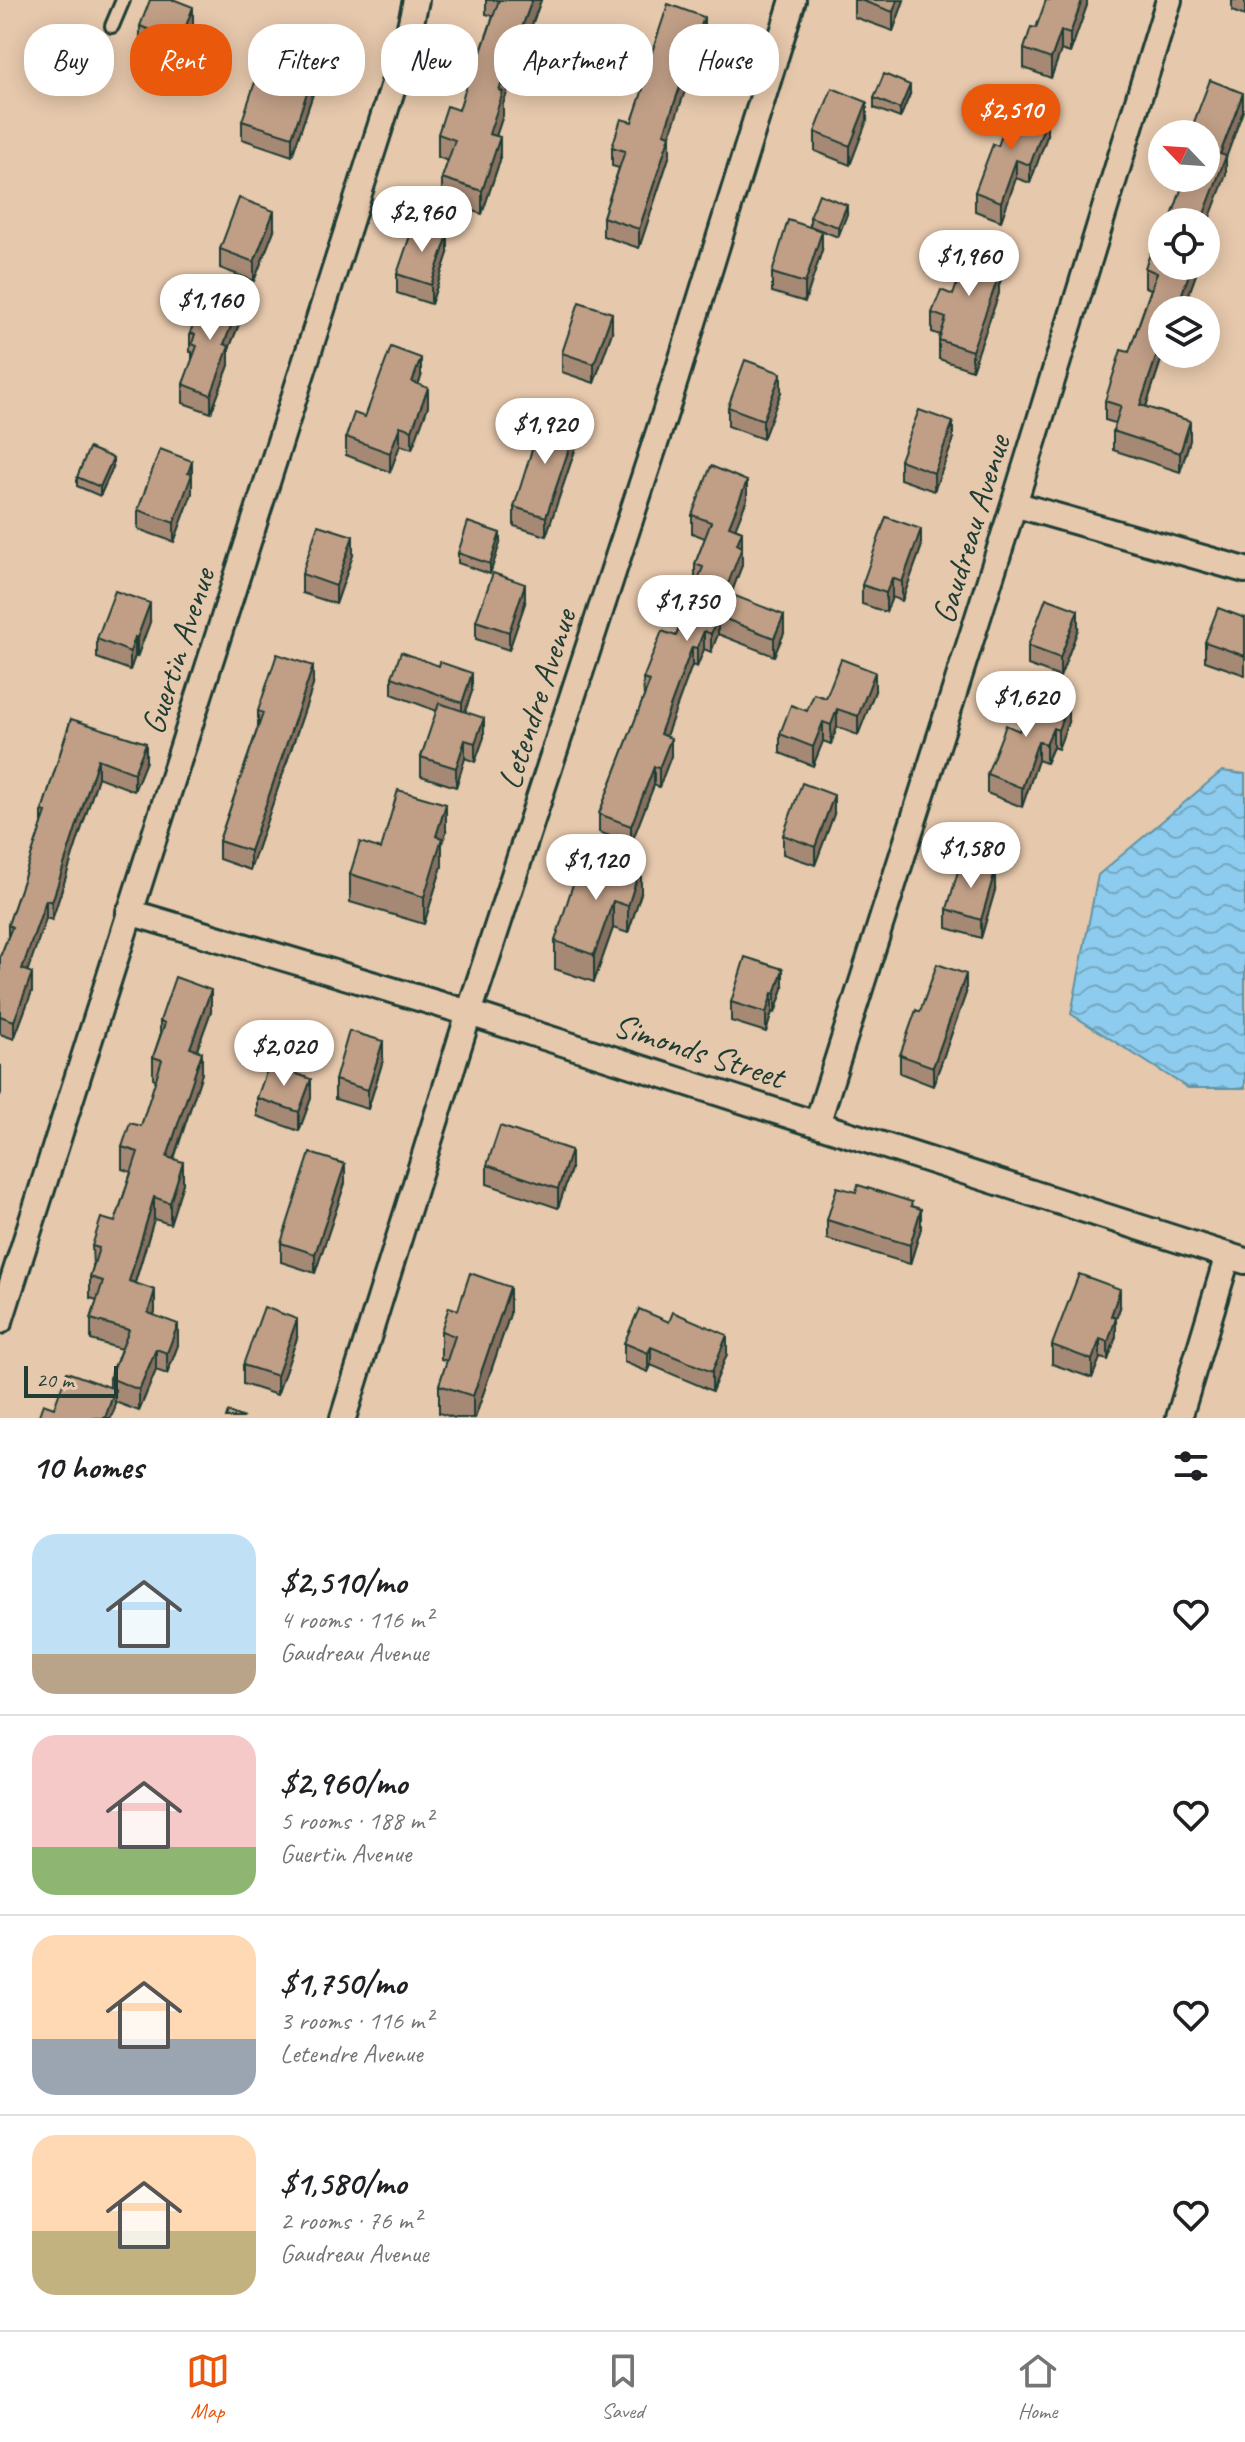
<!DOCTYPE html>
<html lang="en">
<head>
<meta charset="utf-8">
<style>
  body { margin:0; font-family:Caveat,sans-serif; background:#f2f2f2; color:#202124; height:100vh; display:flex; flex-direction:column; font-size:30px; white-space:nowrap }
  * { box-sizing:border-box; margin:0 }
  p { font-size:26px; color:#757577 }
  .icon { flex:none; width:44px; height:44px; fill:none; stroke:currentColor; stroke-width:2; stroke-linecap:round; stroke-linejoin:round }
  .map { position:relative; height:1418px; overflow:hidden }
  .panel { display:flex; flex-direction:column; background:#fff; flex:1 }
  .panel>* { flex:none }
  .top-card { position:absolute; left:24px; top:24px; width:800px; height:72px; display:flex; gap:16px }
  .needle { width:52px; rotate:295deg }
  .controls { position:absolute; left:1148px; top:120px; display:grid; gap:16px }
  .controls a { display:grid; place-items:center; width:72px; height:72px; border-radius:50%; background:#fff; box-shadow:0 4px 20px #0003; font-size:40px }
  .scale { position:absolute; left:24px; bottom:20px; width:94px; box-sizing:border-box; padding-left:8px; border:4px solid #1f3d34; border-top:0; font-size:22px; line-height:28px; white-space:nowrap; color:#1f3d34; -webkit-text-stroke:6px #e6c8ac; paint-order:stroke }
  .price { position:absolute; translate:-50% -68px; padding:0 18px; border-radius:28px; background:#fff; color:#222; font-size:26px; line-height:52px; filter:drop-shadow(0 2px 4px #0008) }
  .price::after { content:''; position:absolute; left:50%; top:48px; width:24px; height:18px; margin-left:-12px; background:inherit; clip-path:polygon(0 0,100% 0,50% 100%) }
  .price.active { background:#ea580c; color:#fff }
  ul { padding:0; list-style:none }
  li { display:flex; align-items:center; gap:24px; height:200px; padding:0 32px }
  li+li { border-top:2px solid #e0e0e0 }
  li span { display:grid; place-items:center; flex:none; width:224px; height:160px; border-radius:24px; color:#555 }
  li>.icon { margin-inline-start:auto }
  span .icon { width:96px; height:96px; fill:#fffc; stroke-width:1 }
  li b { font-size:34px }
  h2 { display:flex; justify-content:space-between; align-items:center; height:96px; padding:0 32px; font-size:34px }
  .pill { padding:0 28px; border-radius:32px; background:#fff; box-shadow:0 4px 20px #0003; font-size:28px; line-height:72px }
  .pill.active { background:#ea580c; color:#fff }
  .dock { display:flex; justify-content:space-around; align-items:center; height:112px; border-top:2px solid #e0e0e0; background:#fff; font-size:22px; color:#757577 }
  .dock a { display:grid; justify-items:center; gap:4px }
  .dock .active { color:#ea580c }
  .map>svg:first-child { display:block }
  .water { fill:url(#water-waves); stroke:#6193a4; stroke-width:2 }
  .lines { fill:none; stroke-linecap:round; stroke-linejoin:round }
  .service-casing { stroke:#1f3d34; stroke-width:18 }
  .minor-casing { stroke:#1f3d34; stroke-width:30 }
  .service { stroke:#e6c8ac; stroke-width:12 }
  .minor { stroke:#e6c8ac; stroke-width:24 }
  .wall { fill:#a68974; stroke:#1f3d34; stroke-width:2 }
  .shaded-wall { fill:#876f5e; stroke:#1f3d34; stroke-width:2 }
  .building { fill:#c19f87; stroke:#1f3d34; stroke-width:2 }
  .labels { text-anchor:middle; stroke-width:6; stroke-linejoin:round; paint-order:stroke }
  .street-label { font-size:34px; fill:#1f3d34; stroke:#e6c8ac }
</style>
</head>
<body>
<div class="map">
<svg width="1245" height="1418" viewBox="0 0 1245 1418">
  <defs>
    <pattern id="water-waves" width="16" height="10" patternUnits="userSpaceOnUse" patternTransform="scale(2)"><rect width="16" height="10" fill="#8dccee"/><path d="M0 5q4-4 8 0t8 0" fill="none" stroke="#73a7c2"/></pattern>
  </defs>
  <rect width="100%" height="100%" fill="#e6c8ac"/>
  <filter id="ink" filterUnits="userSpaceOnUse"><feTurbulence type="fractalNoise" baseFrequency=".0125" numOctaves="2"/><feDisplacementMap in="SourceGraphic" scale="16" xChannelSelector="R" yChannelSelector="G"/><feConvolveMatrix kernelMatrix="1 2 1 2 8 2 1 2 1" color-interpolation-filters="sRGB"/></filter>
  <g filter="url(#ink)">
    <path class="water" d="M1222,771L1245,774V1088H1188L1071,1014L1098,875Z"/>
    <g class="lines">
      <defs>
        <path id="service" d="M112,26L123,0"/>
        <path id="minor" d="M1014,504L1245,570
          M129,912L469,1013L1245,1261
          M817,1124L1014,504L1169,0
          M0,1321L405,49L416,0
          M343,1418L469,1013L665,413L793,0
          M1179,1418L1228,1255"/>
      </defs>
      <use href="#service" class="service-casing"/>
      <use href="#minor" class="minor-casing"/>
      <use href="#service" class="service"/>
      <use href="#minor" class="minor"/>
    </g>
    <path class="wall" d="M486,0H541L503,104V115L496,136L500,160L482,214L442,201V178L448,161L438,157V134L459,110L471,81L493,16L486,14Z
      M854,0H904L893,31L854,17Z
      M1087,0V5L1070,53L1061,50L1051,78L1024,68V49L1036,28Z
      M1232,0H1245V16L1232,11Z
      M140,26H193L180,61L140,45Z
      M704,36L669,135L670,154L639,248L603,236V217L619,168L612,166V147L632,122L648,76V64Z
      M324,61L292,156L242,139V121L273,72Z
      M910,94L900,118L874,108V98Z
      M867,120L850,165L815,151V132Z
      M1047,136L1030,183L1016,178L1001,221L975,211V192L998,146Z
      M847,214L838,237L810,226V217Z
      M274,230L254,281L220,268V249Z
      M822,250L805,302L772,292V273Z
      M448,253L431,304L397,293V274Z
      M1162,266H1199L1183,310H1162L1163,354L1146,407L1190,440L1180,472L1113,450V431L1115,423L1105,420V401L1129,352L1151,289L1145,287V268Z
      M1003,274L999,285V293L972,370L939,359V340L940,335L932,332V313L953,295Z
      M239,324L229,349V365L211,413L183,403V384L192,362V352H190V333Z
      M612,332L594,383L562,372V353Z
      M421,377L418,384L428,406L412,449L400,445L390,472L346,455V437L365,417Z
      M781,392L763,439L728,426V407Z
      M953,441L934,491L900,479V460Z
      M577,444L546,536L514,526V507Z
      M192,461V493L174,542L138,529V510Z
      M113,467L100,496L77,486V477Z
      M747,499L735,528L742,531V565L731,594L784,633L774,656L718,634L711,652L704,649L697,667L692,665L666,736L671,756L659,787L654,785L631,844L599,832V814L644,697L643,679L676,636L696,583H695V564L705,538L692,533V515Z
      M500,543L490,574L458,563V553Z
      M921,548L902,601L892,597L886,612L862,604V585Z
      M353,555L336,604L302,593V574Z
      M525,603L509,650L476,639V621Z
      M1245,618V675L1205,661V642Z
      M150,622L137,657L135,656L130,670L97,658V639Z
      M1078,629L1060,677L1028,665V646Z
      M392,677L472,691L465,711L484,737L475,762L465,758L456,787L421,776V757L437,711L392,694Z
      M313,685L250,870L219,859V841L258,727V711Z
      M875,691L858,735L837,727L831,744L823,741L813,766L780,753V734L807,711L826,698Z
      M71,719L146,761L134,791L98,777L52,920L46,918L27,971L32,991L14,1039L0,1034V957L8,937V925L42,825V811Z
      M1068,722L1058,749L1053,747L1046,763L1038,760L1022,807L987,793V774L1019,731Z
      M834,814L815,865L783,854V835Z
      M446,832L442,844V866L424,924L350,902V874L381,849Z
      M587,885L641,893L628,933L613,928L594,982L555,969V941Z
      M995,890L981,938L947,928V909Z
      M783,988L775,1013L772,1012L766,1032L731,1021V1002Z
      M966,993L933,1086L900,1073V1055L920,1012Z
      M211,1011L197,1050L202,1073L174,1159L183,1183L170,1224L154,1219L135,1283L155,1311L154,1315L178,1345L167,1374L156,1370L139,1411L115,1402V1408H54L110,1388V1378L121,1349L91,1340V1319L97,1300L90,1298V1277L93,1267L92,1246L115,1222L131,1172L122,1169V1147L141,1126L156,1080L153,1078V1057L160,1036V1021Z
      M383,1060L368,1109L335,1099V1080Z
      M257,1098H311L299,1131L257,1116Z
      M487,1165L571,1169L558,1208L487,1184Z
      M345,1183L315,1273L281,1262V1243Z
      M856,1192L912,1207L921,1228L910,1264L827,1239V1220Z
      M1120,1308L1116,1319V1336L1108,1360L1100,1358L1092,1378L1052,1364V1345Z
      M458,1310L510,1314L475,1418H455L439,1413V1385L447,1361L441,1359V1331Z
      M297,1338L277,1395L243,1384V1365Z
      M624,1343L727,1354L712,1391L651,1365L648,1372L624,1362Z"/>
    <path class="shaded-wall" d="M532,0H541L503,104V115L489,157V134L499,90Z
      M897,0H904L893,31V12Z
      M1082,0H1087V5L1070,53V34Z
      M193,7V26L180,61V42Z
      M704,17V36L664,152V133Z
      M1061,31V50L1051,78V59Z
      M324,42V61L292,156V137Z
      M910,85V94L900,118V109Z
      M1243,93V111L1226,158V175L1206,228V222H1201L1220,154Z
      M867,102V120L850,165V146Z
      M1047,118V136L1030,183V165Z
      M670,135V154L639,248V229Z
      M500,137V160L482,214V191Z
      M1016,160V178L1001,221V202Z
      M847,205V214L838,237V227Z
      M274,211V230L254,281V262Z
      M822,231V250L805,302V283Z
      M448,235V253L431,304V285Z
      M1003,255V274L999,285V293L972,370V351Z
      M1192,266H1199L1183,310H1176Z
      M239,306V324L229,349V365L211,413V395L224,344Z
      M612,313V332L594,383V364Z
      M1162,339V354H1163L1140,424V405Z
      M421,358V377L412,401V382Z
      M781,373V392L763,439V420Z
      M428,388V406L412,449V430Z
      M1190,421V440L1180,472V453Z
      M953,422V441L934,491V473Z
      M577,425V444L546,536V517Z
      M400,426V445L390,472V453Z
      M113,458V467L100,496V487Z
      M192,461V493L174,542V523Z
      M747,481V499L729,544V526Z
      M921,529V548L902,601V582Z
      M742,531V565L725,610V592L737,544Z
      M500,533V543L490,574V564Z
      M353,536V555L336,604V586Z
      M892,578V597L886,612V593Z
      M525,584V603L509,650V632Z
      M150,603V622L137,657V638Z
      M1078,610V629L1060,677V658Z
      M784,615V633L774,656V638Z
      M718,616V634L711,652V634Z
      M704,631V649L697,667V648Z
      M135,637V656L130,670V652Z
      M692,647V665L660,752V734Z
      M313,666V685L250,870V851Z
      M875,672V691L858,735V716Z
      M472,673V691L462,721V703Z
      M1068,703V722L1058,749V730Z
      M837,709V727L831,744V725Z
      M484,718V737L475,762V743Z
      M823,722V741L813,766V747Z
      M1053,728V747L1046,763V744Z
      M671,738V756L659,787V768Z
      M465,740V758L456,787V768Z
      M1038,741V760L1022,807V788Z
      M146,743V761L134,791V773Z
      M98,759V777L52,920V902Z
      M654,767V785L631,844V826Z
      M834,795V814L815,865V847Z
      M446,804V832L442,844V866L424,924V897L436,836Z
      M641,865V893L628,933V906Z
      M995,871V890L981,938V920Z
      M46,900V918L22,987V969Z
      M613,901V928L594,982V955Z
      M783,969V988L775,1013V994Z
      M32,973V991L14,1039V1021Z
      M966,974V993L933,1086V1067Z
      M211,990V1011L190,1069V1048Z
      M772,993V1012L766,1032V1013Z
      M383,1041V1060L368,1109V1090Z
      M202,1052V1073L167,1178V1157Z
      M1,1065V1093L0,1096V1069Z
      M311,1079V1098L299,1131V1112Z
      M571,1150V1169L558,1208V1189Z
      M183,1162V1183L170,1224V1203Z
      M345,1164V1183L315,1273V1254Z
      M154,1197V1219L129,1302V1281Z
      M921,1209V1228L910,1264V1245Z
      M510,1287V1314L475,1418H473V1396Z
      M1120,1289V1308L1116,1319V1336L1108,1360V1342L1111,1316Z
      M155,1290V1311L148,1334V1313Z
      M297,1319V1338L277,1395V1376Z
      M178,1324V1345L167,1374V1353Z
      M727,1335V1354L712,1391V1372Z
      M1100,1339V1358L1092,1378V1360Z
      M651,1347V1365L648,1372V1353Z
      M156,1349V1370L139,1411V1390Z
      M115,1389V1408L111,1418H105Z"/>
    <path class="building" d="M150,0H175L193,7L180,42L140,26Z
      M499,0H532L499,90L503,92L489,134L500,137L482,191L442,178L455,140L438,134L447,106L459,110L468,80L471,81Z
      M860,0H897L893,12Z
      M1046,0H1082L1070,34L1061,31L1051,59L1024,49L1031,27L1036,28Z
      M668,4L704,17L664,133L670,135L639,229L603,217L625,151L612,147L621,119L632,122L651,65L648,64Z
      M287,30L324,42L292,137L242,121L260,67L273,72Z
      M884,74L910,85L900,109L874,98Z
      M1210,80L1243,93L1220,154L1226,156L1201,222H1170L1185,178H1206V134H1199V133L1191,130Z
      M832,88L867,102L850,146L815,132Z
      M1013,105L1047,118L1030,165L1016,160L1001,202L975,192L993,144L998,146Z
      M819,194L847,205L838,227L810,217Z
      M239,198L274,211L254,262L220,249Z
      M788,220L822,231L805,283L772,273Z
      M414,224L448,235L431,285L397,274Z
      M1156,237L1162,239V266H1192L1176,310H1162V339L1140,405L1190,421L1180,453L1113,431L1121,406L1105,401L1121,350L1129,352L1157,273L1145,268Z
      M971,244L1003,255L996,274L999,275L972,351L939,340L946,318L932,313L941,290L953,295Z
      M205,293L239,306L224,344L229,346L211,395L183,384L197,346L192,344L195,334L190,333Z
      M579,302L612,313L594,364L562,353Z
      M391,347L421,358L412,382L428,388L412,430L400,426L390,453L346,437L354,413L365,417Z
      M745,360L781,373L763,420L728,407Z
      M919,410L953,422L934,473L900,460Z
      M543,415L577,425L546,517L514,507Z
      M89,448L113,458L100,487L77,477Z
      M160,449L192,461L188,473L192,474L174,523L138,510Z
      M711,466L747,481L729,526L742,531L737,544L742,547L725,592L784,615L774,638L718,616L711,634L704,631L697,648L692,647L660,734L671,738L659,768L654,767L631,826L599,814L650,681L643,679L662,631L676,636L703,567L695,564L711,522L692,515Z
      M886,517L921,529L902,582L892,578L886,593L862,585Z
      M468,522L500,533L490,564L458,553Z
      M318,525L353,536L336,586L302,574Z
      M493,573L525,584L509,632L476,621Z
      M115,591L150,603L137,638L135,637L130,652L97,639Z
      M1046,598L1078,610L1060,658L1028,646Z
      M1218,608L1245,618V656L1205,642Z
      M401,652L439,666L440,662L472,673L462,703L392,677Z
      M277,654L313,666L250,851L219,841L263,713L258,711Z
      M841,659L875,672L858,716L837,709L831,725L823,722L813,747L780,734L791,705L807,711L814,694L826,698Z
      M1034,691L1068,703L1058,730L1053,728L1046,744L1038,741L1022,788L987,774L1006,725L1019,731Z
      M439,703L484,718L475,743L465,740L456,768L421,757Z
      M71,719L146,743L134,773L98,759L52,902L46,900L22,969L32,973L14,1021L0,1016V957L12,927L8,925L46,812L42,811Z
      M802,783L834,795L815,847L783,835Z
      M398,790L446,804L436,836L442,838L424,897L350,874L360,842L381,849Z
      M598,851L641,865L628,906L613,901L594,955L555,941L574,881L587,885Z
      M961,861L995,871L981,920L947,909Z
      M745,957L783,969L775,994L772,993L766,1013L731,1002Z
      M937,964L966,974L933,1067L900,1055L916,1010L920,1012Z
      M175,977L211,990L190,1048L202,1052L167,1157L183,1162L170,1203L154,1197L129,1281L155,1290L148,1313L178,1324L167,1353L156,1349L139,1390L110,1378L129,1330L91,1319L103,1281L90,1277L99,1248L92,1246L101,1218L115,1222L138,1152L122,1147L130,1123L141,1126L162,1060L153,1057L165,1023L160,1021Z
      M349,1031L383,1041L368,1090L335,1080Z
      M269,1064L311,1079L299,1112L257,1098Z
      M500,1126L571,1150L558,1189L487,1165Z
      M310,1153L345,1164L315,1254L281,1243Z
      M858,1185L912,1202L911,1206L921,1209L910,1245L827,1220L837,1187L856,1192Z
      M470,1273L510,1287L473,1396L439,1385L455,1336L441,1331L449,1307L458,1310Z
      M1079,1274L1120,1289L1111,1316L1116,1318L1108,1342L1100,1339L1092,1360L1052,1345Z
      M264,1307L297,1319L277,1376L243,1365Z
      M639,1309L669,1322L673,1312L727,1335L712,1372L651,1347L648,1353L624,1343Z
      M67,1372L115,1389L105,1418H38L43,1404L54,1408Z
      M228,1412L244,1418H226Z"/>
  </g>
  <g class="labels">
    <g class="street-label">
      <text transform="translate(970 529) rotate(-73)" y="12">Gaudreau Avenue</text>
      <text transform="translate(177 651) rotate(-72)" y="12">Guertin Avenue</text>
      <text transform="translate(536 699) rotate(-72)" y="12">Letendre Avenue</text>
      <text transform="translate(699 1050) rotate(18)" y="12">Simonds Street</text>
    </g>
  </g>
</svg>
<div class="controls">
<a><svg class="needle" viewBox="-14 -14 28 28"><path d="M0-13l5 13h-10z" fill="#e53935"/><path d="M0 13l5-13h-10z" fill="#757577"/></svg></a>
<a><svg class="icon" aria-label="locate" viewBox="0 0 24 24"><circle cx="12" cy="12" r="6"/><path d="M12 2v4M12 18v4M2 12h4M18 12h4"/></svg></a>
<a><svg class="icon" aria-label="layers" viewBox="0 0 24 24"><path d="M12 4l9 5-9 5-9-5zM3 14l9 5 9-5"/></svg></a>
</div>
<div class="scale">20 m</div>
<b class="price active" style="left:1011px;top:152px">$2,510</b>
<b class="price" style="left:422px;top:254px">$2,960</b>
<b class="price" style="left:969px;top:298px">$1,960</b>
<b class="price" style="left:210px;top:342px">$1,160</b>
<b class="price" style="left:545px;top:466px">$1,920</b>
<b class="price" style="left:687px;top:643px">$1,750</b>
<b class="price" style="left:1026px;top:739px">$1,620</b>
<b class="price" style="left:971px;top:890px">$1,580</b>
<b class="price" style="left:596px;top:902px">$1,120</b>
<b class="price" style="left:284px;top:1088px">$2,020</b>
<div class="top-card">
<a class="pill">Buy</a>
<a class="pill active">Rent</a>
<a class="pill">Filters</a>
<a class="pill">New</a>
<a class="pill">Apartment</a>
<a class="pill">House</a>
</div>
</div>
<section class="panel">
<h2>10 homes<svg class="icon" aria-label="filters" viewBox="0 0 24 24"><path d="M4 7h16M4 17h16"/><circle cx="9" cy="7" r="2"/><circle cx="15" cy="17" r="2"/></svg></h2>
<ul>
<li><span style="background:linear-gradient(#bfe0f5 75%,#b9a48a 0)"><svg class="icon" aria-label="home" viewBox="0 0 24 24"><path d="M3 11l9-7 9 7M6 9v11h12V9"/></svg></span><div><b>$2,510/mo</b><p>4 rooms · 116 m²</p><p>Gaudreau Avenue</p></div><svg class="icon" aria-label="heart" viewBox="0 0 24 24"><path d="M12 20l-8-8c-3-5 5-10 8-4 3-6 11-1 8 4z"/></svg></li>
<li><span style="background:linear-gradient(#f6c9c9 70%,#8fb573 0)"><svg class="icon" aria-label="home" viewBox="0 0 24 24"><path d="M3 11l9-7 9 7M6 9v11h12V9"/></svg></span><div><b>$2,960/mo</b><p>5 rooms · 188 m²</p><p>Guertin Avenue</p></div><svg class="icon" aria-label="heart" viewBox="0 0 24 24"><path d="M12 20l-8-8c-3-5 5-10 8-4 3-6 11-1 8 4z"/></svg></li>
<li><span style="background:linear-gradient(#ffd9b3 65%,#9aa5b1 0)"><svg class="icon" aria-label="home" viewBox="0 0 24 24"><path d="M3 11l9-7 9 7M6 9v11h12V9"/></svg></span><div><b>$1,750/mo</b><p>3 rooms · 116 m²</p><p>Letendre Avenue</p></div><svg class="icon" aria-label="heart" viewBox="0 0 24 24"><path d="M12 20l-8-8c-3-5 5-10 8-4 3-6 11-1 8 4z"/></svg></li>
<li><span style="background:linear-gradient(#ffd9b3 60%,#c2b280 0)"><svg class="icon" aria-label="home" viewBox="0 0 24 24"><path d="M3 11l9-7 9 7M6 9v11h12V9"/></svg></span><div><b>$1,580/mo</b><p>2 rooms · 76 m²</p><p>Gaudreau Avenue</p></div><svg class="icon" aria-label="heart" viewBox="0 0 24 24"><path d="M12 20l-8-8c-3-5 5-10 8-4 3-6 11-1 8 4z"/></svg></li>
</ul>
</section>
<nav class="dock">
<a class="active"><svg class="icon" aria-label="map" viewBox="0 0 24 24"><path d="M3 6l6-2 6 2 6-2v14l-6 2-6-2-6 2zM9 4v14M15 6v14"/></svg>Map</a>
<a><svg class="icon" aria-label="saved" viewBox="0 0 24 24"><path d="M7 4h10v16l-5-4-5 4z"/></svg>Saved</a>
<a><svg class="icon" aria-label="home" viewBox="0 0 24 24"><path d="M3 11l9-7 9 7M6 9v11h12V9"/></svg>Home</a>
</nav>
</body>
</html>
